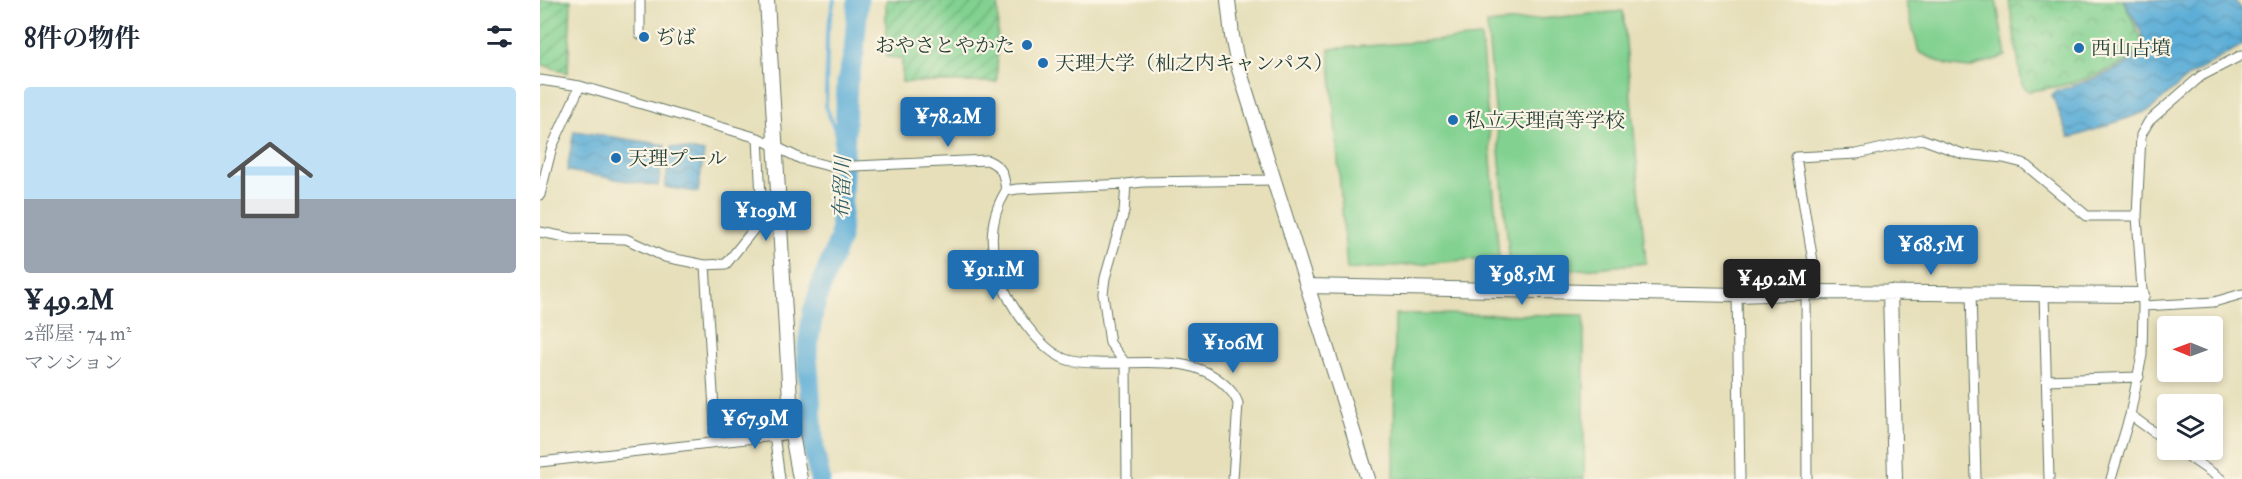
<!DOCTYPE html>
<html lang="ja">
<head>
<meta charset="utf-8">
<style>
  body { margin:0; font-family:"IM FELL Double Pica","Noto Serif JP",serif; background:#f6f6f7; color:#1f2937; height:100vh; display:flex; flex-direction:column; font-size:22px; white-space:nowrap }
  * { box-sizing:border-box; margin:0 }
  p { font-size:20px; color:#747a83 }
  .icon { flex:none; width:33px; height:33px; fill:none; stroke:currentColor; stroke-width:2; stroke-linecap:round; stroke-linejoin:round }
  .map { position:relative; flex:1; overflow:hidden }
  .panel { display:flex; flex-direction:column; background:#fff; width:540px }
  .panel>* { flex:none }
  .needle { width:39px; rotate:271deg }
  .tools { position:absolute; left:1617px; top:316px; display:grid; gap:12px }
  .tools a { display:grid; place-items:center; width:66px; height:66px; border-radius:6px; background:#fff; box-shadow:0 3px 9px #0003; font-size:30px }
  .price { position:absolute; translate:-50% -51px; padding:0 14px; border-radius:6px; background:#1f6fb2; color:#fff; font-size:20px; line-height:39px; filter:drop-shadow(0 2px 3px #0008) }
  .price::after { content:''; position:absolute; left:50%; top:36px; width:18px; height:14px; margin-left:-9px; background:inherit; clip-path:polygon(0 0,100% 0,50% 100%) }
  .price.current { background:#222; color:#fff }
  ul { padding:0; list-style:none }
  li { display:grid; align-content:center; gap:12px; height:318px; padding:0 24px }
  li+li { border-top:2px solid #e0e1e3 }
  li span { display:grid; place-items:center; height:186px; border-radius:6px; color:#555 }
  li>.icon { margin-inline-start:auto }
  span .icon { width:108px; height:108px; fill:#fffc; stroke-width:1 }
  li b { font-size:26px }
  h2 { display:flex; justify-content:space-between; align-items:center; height:72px; padding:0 24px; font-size:26px }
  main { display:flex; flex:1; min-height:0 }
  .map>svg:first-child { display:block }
  .park { fill:url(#park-crowns); stroke:#508762; stroke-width:1.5 }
  .garden { fill:url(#garden-furrows); stroke:#508762; stroke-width:1.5 }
  .pitch { fill:#82d191; stroke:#508762; stroke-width:1.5 }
  .water { fill:url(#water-waves); stroke:#3e7586; stroke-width:1.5 }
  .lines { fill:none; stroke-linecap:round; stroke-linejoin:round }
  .stream { stroke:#5cadd7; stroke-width:4 }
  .river { stroke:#5cadd7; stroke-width:21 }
  .street-casing { stroke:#657663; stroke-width:11 }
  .secondary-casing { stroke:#657663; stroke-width:16 }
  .street { stroke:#fff; stroke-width:9 }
  .secondary { stroke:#fff; stroke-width:14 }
  .poi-dot { fill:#1f6fb2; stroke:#fcf5e5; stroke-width:2 }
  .labels { text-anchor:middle; stroke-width:4.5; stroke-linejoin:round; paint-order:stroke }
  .poi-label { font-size:20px; fill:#1f3d34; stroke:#fcf5e5; text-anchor:start }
  .water-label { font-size:21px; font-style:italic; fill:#315f65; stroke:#fcf5e5 }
</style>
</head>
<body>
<main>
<section class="panel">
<h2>8件の物件<svg class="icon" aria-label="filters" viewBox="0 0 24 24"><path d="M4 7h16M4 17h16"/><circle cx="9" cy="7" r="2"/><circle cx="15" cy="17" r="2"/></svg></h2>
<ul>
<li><span style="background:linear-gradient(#bfe0f5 60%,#9aa5b1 0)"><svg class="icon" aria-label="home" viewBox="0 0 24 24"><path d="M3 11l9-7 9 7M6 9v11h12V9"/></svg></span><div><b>¥49.2M</b><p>2部屋 · 74 m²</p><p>マンション</p></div></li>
</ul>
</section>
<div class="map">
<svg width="1702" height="479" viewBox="0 0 1702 479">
  <defs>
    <pattern id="park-crowns" width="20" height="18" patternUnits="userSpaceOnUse" patternTransform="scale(1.5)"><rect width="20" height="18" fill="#82d191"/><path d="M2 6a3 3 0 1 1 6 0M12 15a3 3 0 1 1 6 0" fill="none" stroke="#6aab77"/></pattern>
    <pattern id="garden-furrows" width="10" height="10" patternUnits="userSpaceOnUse" patternTransform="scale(1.5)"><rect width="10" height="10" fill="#82d191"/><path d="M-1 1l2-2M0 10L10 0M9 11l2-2" fill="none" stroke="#6aab77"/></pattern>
    <pattern id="water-waves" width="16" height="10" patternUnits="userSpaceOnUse" patternTransform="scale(1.5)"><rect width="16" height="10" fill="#5cadd7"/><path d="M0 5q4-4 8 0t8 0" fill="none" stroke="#4b8eaf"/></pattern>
  </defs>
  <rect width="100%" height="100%" fill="#fcf5e5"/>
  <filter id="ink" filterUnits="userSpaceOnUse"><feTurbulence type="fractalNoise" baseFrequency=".0167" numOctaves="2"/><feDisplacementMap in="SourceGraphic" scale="12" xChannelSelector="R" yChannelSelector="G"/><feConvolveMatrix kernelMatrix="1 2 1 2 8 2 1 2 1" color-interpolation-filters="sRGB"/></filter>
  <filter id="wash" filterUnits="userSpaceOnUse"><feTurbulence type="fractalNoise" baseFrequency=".008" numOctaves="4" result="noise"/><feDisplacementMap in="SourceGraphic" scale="24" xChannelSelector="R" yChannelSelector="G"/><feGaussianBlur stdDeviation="1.35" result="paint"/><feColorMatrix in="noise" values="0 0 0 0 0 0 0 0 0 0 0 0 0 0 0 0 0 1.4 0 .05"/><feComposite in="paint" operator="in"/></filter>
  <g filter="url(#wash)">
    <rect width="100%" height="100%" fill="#e6dfba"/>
    <path class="park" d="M1469,0H1583L1604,45C1586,72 1520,88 1488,91L1482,85Z"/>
    <path class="garden" d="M0,0H31L28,73L0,64Z
      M346,0H458L457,82H362V58L346,57Z"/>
    <path class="pitch" d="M1365,0H1456L1466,56L1429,68L1406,65L1379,52Z
      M1083,11L1106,263L971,276L947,24Z
      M941,37L959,257L807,270L789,49Z
      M855,314L1044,315V479H854Z"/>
    <path class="water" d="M1584,0H1695L1702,11V45L1649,76L1610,110L1534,137H1529L1512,95L1516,91C1547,81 1583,73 1606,47L1601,32Z
      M34,131L125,145L118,186L27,171Z
      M131,147L164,152L158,192L125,187Z"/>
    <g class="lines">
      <path class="stream" d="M294,0L287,33L286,107L303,150"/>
      <path class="river" d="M280,479L274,450L267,353L273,312L281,286L300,239L307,83L314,53L318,0"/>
    </g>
  </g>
  <g filter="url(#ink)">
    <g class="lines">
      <defs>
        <path id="street" d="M100,34V0
          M0,80L40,86L218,138L261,159L293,167L447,160C463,167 464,174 466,191
          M586,184L584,212L565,278L563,294L570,343L586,364L587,479
          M0,195L12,147L40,86
          M0,232L31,238L86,239L125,257L165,265L186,264L222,219L218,138
          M165,265L176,441
          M1278,292L1256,157L1317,154L1382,139L1423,154L1463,158L1483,163L1547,216H1597
          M1431,292L1436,479
          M1266,293L1267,479
          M1504,293L1509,479
          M1197,295L1200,479
          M1603,306L1674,302L1702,294
          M1506,380L1599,377
          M1590,415L1628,442
          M234,434L240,479
          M1639,450L1681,479
          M0,462L252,434
          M693,479L698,403C695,395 691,391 685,385C652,353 599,365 557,363C547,363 535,363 525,359C510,353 497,339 487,326C457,288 438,236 466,191L477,189L586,184L603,182L733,180
          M1571,479L1590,415L1602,355L1603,306L1597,216L1601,135L1609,121L1661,76L1702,55"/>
        <path id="secondary" d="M227,0L252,434L260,479
          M688,0L692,36L698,66L828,479
          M767,286L1197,295L1278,292L1602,295
          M1350,292L1355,479"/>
      </defs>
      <use href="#street" class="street-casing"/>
      <use href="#secondary" class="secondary-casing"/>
      <use href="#street" class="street"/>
      <use href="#secondary" class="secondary"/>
    </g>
  </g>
  <g class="poi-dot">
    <circle cx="104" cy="37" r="6"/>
    <circle cx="487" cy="45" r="6"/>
    <circle cx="1539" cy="48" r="6"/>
    <circle cx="503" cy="63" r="6"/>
    <circle cx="913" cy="120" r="6"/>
    <circle cx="76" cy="158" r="6"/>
  </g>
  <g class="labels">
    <g class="poi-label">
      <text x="116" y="44">ぢば</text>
      <text x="475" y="52" text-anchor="end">おやさとやかた</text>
      <text x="1551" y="55">西山古墳</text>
      <text x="515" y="70">天理大学（杣之内キャンパス）</text>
      <text x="925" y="127">私立天理高等学校</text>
      <text x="88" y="165">天理プール</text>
    </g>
    <g class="water-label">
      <text transform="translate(302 188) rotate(-88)" y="7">布留川</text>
    </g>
  </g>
</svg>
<div class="tools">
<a><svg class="needle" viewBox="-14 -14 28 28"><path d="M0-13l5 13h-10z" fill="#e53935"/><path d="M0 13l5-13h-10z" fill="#747a83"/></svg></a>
<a><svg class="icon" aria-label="layers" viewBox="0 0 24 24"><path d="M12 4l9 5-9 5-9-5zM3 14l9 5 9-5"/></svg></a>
</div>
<b class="price" style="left:408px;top:148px">¥78.2M</b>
<b class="price" style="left:226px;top:242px">¥109M</b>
<b class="price" style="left:1391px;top:276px">¥68.5M</b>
<b class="price" style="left:453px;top:301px">¥91.1M</b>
<b class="price" style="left:982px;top:306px">¥98.5M</b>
<b class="price current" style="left:1232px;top:310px">¥49.2M</b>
<b class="price" style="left:693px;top:374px">¥106M</b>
<b class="price" style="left:215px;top:450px">¥67.9M</b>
</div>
</main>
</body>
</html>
